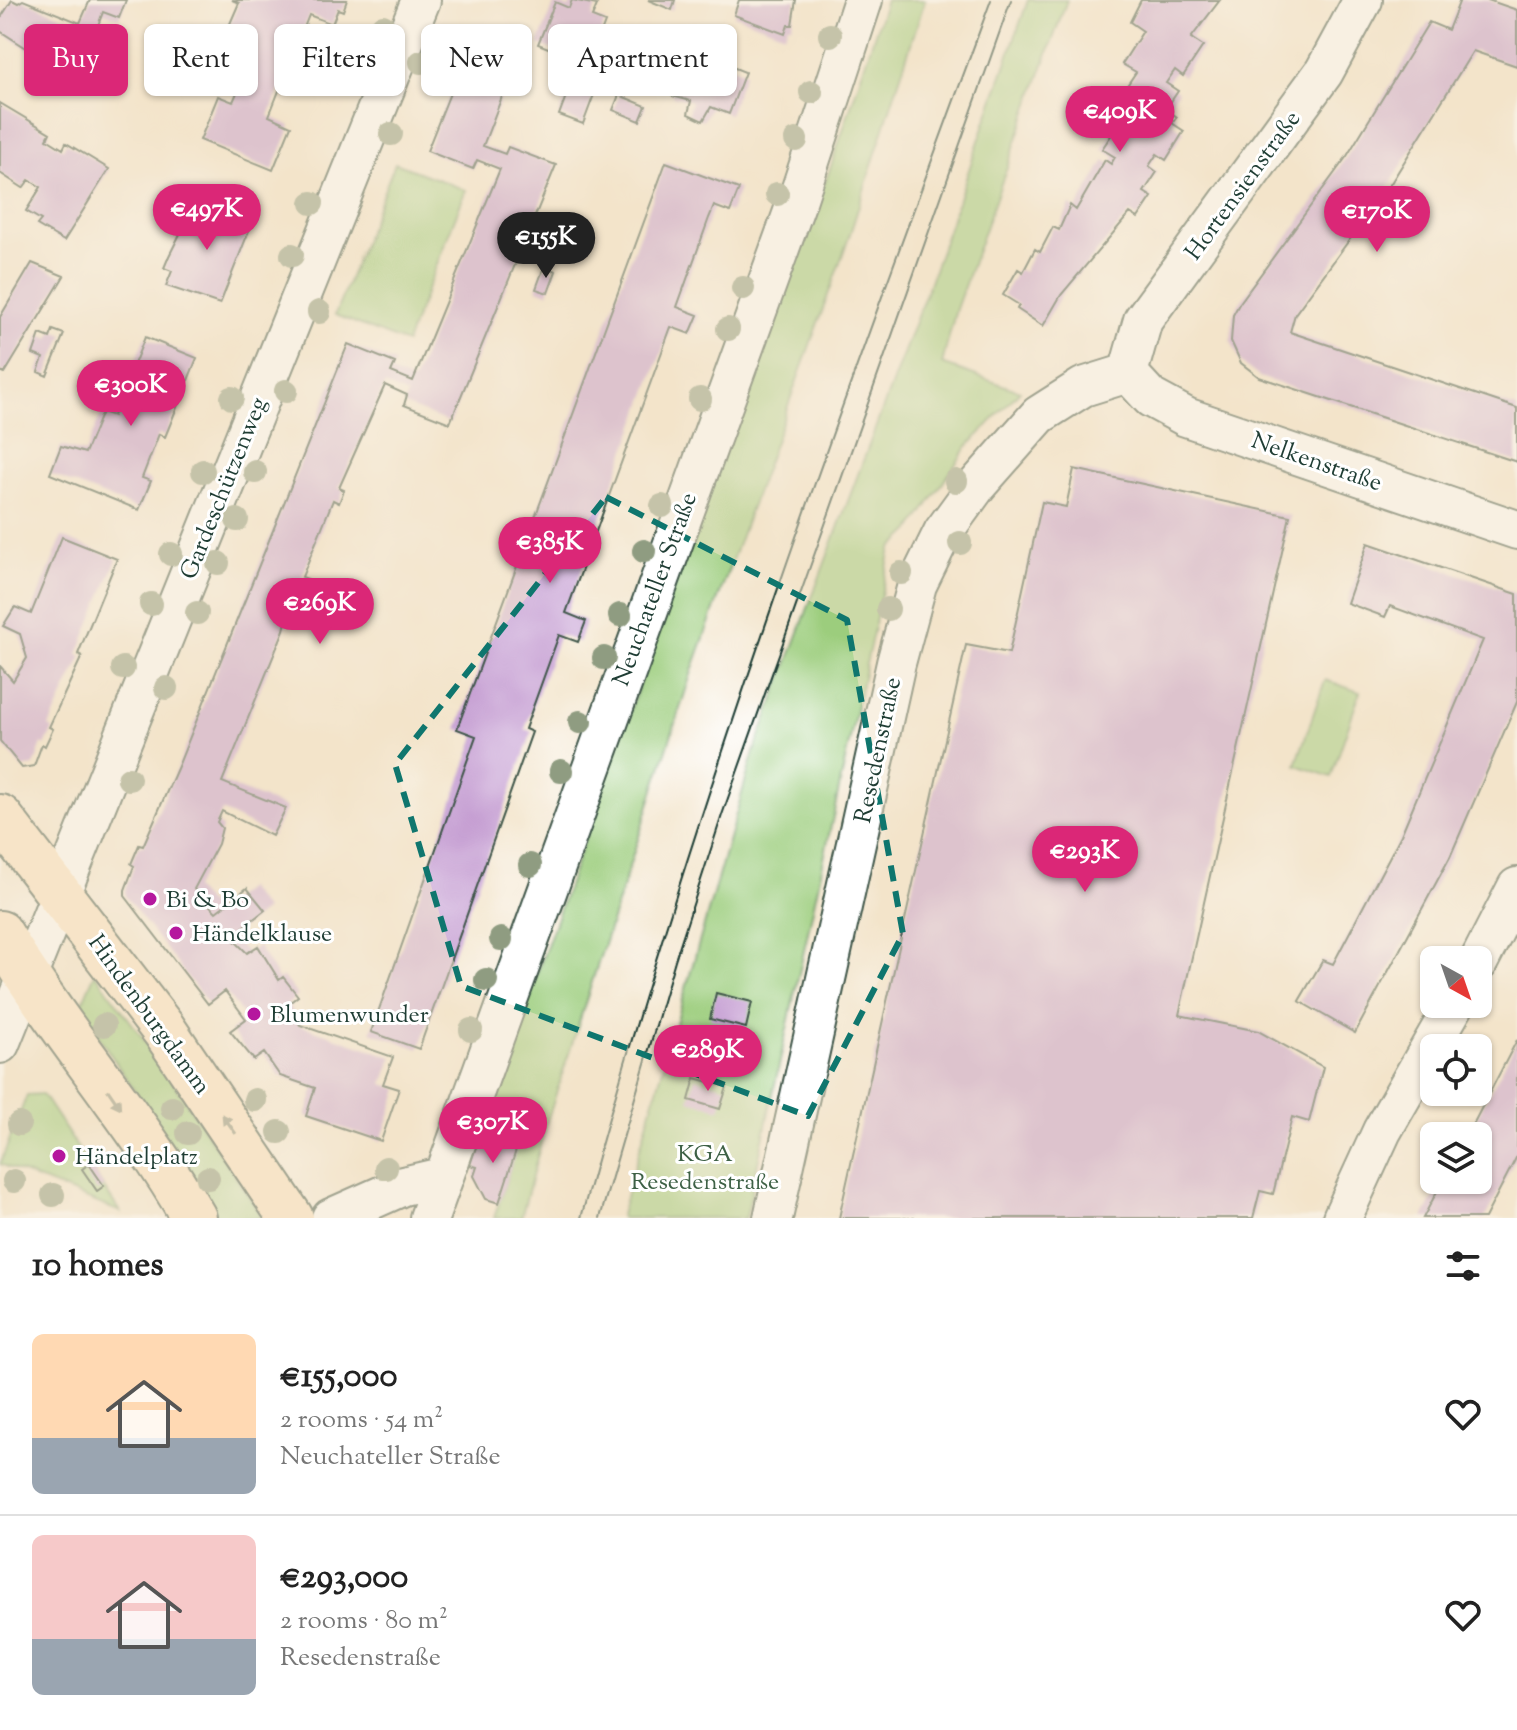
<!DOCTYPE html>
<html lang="en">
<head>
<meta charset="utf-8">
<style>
  body { margin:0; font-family:"Sorts Mill Goudy",serif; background:#f6f6f6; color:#222; height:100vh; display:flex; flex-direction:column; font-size:30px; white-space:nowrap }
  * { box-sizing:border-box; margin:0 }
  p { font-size:26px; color:#767676 }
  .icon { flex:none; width:44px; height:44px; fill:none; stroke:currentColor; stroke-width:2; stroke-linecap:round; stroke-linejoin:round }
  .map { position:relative; height:1218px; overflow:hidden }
  .side { display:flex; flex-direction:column; background:#fff; flex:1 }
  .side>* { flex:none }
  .guide { position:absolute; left:24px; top:24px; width:800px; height:72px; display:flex; gap:16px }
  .needle { width:52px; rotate:140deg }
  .fabs { position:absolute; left:1420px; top:946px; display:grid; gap:16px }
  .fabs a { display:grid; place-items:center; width:72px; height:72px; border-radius:12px; background:#fff; box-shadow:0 2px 6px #0004; font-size:40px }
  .price { position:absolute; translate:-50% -68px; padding:0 18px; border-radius:28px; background:#db2777; color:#fff; font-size:26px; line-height:52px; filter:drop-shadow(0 2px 4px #0008) }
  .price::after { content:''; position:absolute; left:50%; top:48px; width:24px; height:18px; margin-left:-12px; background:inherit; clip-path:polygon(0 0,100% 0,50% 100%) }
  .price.current { background:#222; color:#fff }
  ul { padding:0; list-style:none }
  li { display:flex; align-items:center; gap:24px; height:200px; padding:0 32px }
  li+li { border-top:2px solid #e0e0e0 }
  li span { display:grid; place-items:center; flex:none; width:224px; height:160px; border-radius:12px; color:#555 }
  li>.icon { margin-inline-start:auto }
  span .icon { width:96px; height:96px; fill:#fffc; stroke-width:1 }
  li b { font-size:34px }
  h2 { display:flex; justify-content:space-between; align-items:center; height:96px; padding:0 32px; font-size:34px }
  .tag { padding:0 28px; border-radius:12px; background:#fff; box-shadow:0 2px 6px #0004; font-size:28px; line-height:72px }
  .tag.current { background:#db2777; color:#fff }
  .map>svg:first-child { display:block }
  .green { fill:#9ccd7d; stroke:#5e8558; stroke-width:2 }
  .building { fill:#c49cd1 }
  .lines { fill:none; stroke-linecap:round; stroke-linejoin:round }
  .street-casing { stroke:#3f564a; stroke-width:42 }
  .secondary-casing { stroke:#3f564a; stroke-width:48 }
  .street { stroke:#fff; stroke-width:38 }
  .secondary { stroke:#fde5c5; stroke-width:44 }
  .tram { stroke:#1f3d34; stroke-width:2 }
  .tree { fill:#8f9c81 }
  .oneway { fill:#8e917c }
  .marked { fill:none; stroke:#0f766e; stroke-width:6; stroke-dasharray:16 10; stroke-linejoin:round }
  .poi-dot { fill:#b5179e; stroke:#fff; stroke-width:3 }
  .labels { text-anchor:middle; stroke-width:6; stroke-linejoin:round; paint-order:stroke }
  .street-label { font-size:24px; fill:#1f3d34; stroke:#fff }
  .poi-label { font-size:24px; fill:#1f3d34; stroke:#fff; text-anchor:start }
  .park-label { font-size:24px; fill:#3e6146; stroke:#fff }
</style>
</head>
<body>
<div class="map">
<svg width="1517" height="1218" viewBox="0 0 1517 1218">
  <rect width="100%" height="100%" fill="#fff"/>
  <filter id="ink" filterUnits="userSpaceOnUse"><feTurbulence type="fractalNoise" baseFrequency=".0125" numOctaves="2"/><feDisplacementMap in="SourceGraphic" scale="16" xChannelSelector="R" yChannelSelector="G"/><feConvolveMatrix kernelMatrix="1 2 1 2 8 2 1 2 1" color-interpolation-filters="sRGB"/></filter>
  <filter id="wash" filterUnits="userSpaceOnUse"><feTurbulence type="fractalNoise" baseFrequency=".006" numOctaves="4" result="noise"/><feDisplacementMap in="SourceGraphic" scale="32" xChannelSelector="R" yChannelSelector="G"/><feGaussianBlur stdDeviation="1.8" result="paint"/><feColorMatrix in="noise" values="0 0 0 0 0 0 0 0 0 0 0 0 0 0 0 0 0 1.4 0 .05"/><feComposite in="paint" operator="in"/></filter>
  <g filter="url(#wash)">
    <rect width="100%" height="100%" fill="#f3e4ca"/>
    <path class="green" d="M886,0H925L848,240L693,668L545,1128L521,1218H494L517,1144L481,1132L673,589L831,166Z
      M1028,0H1067L956,309L942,364L1020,391L968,446L911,530L891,549L746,1218H620L753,755L927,290Z
      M395,163L466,190L406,343L335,315Z
      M1325,680L1360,692L1331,777L1296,765Z
      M95,973L153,1052L263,1218H218L80,1008Z
      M42,1094L120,1212L0,1164L27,1095Z"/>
    <g id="blocks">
      <path class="building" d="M12,0L18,3L23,0L80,23L90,0H126L119,18L103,12L82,68L66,61L62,71L0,31V19Z
        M232,0H347L343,11L338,9L332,24L309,15L269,116L291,126L273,170L200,140L218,96L233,102L243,79L208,64L205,58L221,31L226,33L239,3Z
        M572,0L597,5L592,17L605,22L589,64L538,44L555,2L569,8Z
        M648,0H675L672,10Z
        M739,0H796L792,25H788L785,34L734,15Z
        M1141,0H1220L1191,38L1203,46L1183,76L1175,70L1166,83L1178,91L1166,109L1177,117L1172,123L1184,131L1166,160L1157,154L1149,166L1157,172L1144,192L1152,197L1138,218L1130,213L1061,295L1043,326L1017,309L1019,305L1003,295L1018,269L1023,272L1035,249L1040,252L1053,227L1059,230L1070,205L1076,210L1105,160L1111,164L1115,157L1102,149L1124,116L1112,108L1136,72L1122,64L1143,31L1130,22Z
        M1460,0H1488L1517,10V66L1473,51L1391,183L1295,314L1290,332L1517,408V462L1259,377L1241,363L1231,341L1233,315L1239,304L1347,156L1429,22L1448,30Z
        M690,50L745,72L729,114L711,107L703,121L688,114L691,101L672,96L673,83L677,81Z
        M462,63L508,81L483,146L505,154L508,147L556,165L450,423L404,405L407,395L385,385L339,488L344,490L339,503L333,500L302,577L308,579L303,592L297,590L289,610L284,630L222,782L286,808L272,836L222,811L217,822L222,828L218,844L194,889L216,912L247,888L265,910L231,937L247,953L258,946L279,980L283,977L298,996L288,1004L300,1025L393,1057L383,1084L399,1089L381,1141L306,1116L315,1088L280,1076L264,1053L254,1060L230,1031L246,1019L225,991L208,1004L125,896V890L134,866L131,864L139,845L143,846L179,764L348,344L395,363L391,372L413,381L439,318L500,169L477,160L473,169L427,151Z
        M572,70L583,75L581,81L570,76Z
        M572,80L596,89L583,124L559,115Z
        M619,95L646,106L640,121L613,110Z
        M0,103L50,133L47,139L63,149L66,143L109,169L64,241L37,225L41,220L26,211L41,187L29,180L23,188L0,173Z
        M666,162L739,189L730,212L714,206L709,218L677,307L698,315L690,334L671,327L566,613L586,621L578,642L559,635L525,729L532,732L419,1049L371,1032L476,736L457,729Z
        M201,200L230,208L228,213L252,223L220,304L166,286L172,271L164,268L169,256L185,224L191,226Z
        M32,263L64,276L5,373L0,371V317Z
        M544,267L556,271L548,293L536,289Z
        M53,330L64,334L47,376L38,372L43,358L33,354L40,334L50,338Z
        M145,337L197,358L165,437L159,434L142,478L151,481L139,510L50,474L61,446L85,453L102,412L113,416Z
        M1074,469L1290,516L1179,1015L1258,1031L1323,1067L1309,1122L1292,1117L1273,1194L1260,1191L1253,1218H839L966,645L1009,653L1042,502L1066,507Z
        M62,537L117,559L78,654L82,656L49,727L53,729L45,746L42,744L34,766L22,768L0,741V666L13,681L27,658L20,634L3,626L15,607L31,614Z
        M1368,543L1517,594V702L1450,857L1355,1033L1299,1001L1323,960L1333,964L1401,835L1483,640L1390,606L1385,617L1347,603Z
        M716,993L752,1002L746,1028L710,1019Z
        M1517,1040V1156L1485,1218H1423L1443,1180H1478V1136H1467Z
        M695,1078L727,1087L720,1109L689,1100Z
        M481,1132L518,1144L499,1203L486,1199L474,1176L477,1167L470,1165Z
        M89,1164L104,1186L97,1191L82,1169Z"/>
    </g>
  </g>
  <g filter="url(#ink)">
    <use href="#blocks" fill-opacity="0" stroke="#3f564a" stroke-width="2"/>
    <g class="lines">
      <defs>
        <path id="street" d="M1128,373L1143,320L1324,72L1363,0
          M1128,373L1151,398L1186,417L1517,530
          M1478,963L1517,887
          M0,1044L421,0
          M331,1218L403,1186L442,1177
          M429,1218L797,201L863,0
          M773,1218L896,663L917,585L943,532L978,484L1039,415L1083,387L1128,373
          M1342,1218L1382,1131L1455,1004"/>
        <path id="secondary" d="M0,817L164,1030L291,1218
          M0,933C59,1032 137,1118 194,1218"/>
      </defs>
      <use href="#street" class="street-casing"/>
      <use href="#secondary" class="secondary-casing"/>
      <use href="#street" class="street"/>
      <use href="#secondary" class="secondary"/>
      <path class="tram" d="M581,1218C693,805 843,401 991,0
        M600,1218L675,960L722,815L1011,0"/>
    </g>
    <g class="tree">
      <circle cx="383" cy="26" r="12"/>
      <circle cx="830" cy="35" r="12"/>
      <circle cx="421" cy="62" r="12"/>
      <circle cx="811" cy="92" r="12"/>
      <circle cx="391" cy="134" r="12"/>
      <circle cx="796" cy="140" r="12"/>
      <circle cx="777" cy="194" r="12"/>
      <circle cx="312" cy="203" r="12"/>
      <circle cx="292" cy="255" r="12"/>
      <circle cx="743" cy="288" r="12"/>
      <circle cx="319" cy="312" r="12"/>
      <circle cx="728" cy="329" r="12"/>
      <circle cx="286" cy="391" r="12"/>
      <circle cx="232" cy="398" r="12"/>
      <circle cx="700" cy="399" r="12"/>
      <circle cx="203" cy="471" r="12"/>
      <circle cx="255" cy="472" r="12"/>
      <circle cx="956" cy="481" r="12"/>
      <circle cx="662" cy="506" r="12"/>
      <circle cx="237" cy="520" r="12"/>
      <circle cx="960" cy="543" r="12"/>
      <circle cx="644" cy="551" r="12"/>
      <circle cx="171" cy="554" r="12"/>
      <circle cx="218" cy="563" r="12"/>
      <circle cx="901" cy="573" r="12"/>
      <circle cx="151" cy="604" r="12"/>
      <circle cx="888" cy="609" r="12"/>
      <circle cx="197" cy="613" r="12"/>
      <circle cx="620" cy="615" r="12"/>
      <circle cx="604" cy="658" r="12"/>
      <circle cx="123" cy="668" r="12"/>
      <circle cx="166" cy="688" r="12"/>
      <circle cx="580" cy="722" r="12"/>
      <circle cx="561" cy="771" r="12"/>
      <circle cx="129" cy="779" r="12"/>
      <circle cx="530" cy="865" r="12"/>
      <circle cx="501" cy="939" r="12"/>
      <circle cx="486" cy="980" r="12"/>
      <circle cx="104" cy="1025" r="12"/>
      <circle cx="471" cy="1030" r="12"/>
      <circle cx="255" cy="1100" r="12"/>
      <circle cx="172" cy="1108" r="12"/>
      <circle cx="19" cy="1124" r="12"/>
      <circle cx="279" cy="1132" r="12"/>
      <circle cx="188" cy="1133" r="12"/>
      <circle cx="386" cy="1168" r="12"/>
      <circle cx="208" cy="1178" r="12"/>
      <circle cx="14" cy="1181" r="12"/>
      <circle cx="53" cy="1195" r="12"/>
    </g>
    <defs><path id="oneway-solid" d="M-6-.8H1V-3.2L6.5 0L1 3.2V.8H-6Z" transform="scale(2)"/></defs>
    <g class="oneway">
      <use href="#oneway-solid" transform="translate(114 1099) rotate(56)"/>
      <use href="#oneway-solid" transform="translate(229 1124) rotate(-125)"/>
    </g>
  </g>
  <path d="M0 0H1517V1218H0ZM606,497L847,620L903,934L808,1116L461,986L395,764Z" fill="#f3e4ca" fill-opacity=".55" fill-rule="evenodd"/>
  <path class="marked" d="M606,497L847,620L903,934L808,1116L461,986L395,764Z"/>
  <g class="poi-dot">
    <circle cx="150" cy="899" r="8"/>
    <circle cx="176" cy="933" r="8"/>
    <circle cx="254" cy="1014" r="8"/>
    <circle cx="59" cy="1156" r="8"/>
  </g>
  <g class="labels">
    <g class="street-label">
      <text transform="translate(1242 185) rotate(-54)" y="8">Hortensienstraße</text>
      <text transform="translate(1317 461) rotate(19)" y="8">Nelkenstraße</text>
      <text transform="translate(223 488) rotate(-68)" y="8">Gardeschützenweg</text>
      <text transform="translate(654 589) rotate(-70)" y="8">Neuchateller Straße</text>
      <text transform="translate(877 750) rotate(-78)" y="8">Resedenstraße</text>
      <text transform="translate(150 1014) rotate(54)" y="8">Hindenburgdamm</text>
    </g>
    <g class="poi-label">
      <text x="166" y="907">Bi &amp; Bo</text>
      <text x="192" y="941">Händelklause</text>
      <text x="270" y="1022">Blumenwunder</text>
      <text x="75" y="1164">Händelplatz</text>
    </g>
    <g class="park-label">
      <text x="705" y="1161">KGA<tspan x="705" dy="28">Resedenstraße</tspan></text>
    </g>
  </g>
</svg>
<div class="fabs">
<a><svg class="needle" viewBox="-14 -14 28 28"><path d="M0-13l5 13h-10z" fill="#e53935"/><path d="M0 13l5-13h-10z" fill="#767676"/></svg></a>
<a><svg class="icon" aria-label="locate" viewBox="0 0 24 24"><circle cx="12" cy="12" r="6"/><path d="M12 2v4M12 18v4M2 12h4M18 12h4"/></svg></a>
<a><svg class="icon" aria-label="layers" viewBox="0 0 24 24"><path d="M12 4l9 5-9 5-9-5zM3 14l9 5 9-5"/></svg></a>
</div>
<b class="price" style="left:1120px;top:154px">€409K</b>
<b class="price" style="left:207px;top:252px">€497K</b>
<b class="price" style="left:1377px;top:254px">€170K</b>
<b class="price current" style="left:546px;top:280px">€155K</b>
<b class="price" style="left:131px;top:428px">€300K</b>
<b class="price" style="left:550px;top:585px">€385K</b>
<b class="price" style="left:320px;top:646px">€269K</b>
<b class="price" style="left:1085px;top:894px">€293K</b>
<b class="price" style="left:708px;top:1093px">€289K</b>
<b class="price" style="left:493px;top:1165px">€307K</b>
<div class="guide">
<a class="tag current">Buy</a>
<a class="tag">Rent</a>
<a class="tag">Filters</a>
<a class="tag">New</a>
<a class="tag">Apartment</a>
</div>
</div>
<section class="side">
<h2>10 homes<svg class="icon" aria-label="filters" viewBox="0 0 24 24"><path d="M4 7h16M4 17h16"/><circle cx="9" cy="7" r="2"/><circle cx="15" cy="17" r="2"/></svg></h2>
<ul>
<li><span style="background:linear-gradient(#ffd9b3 65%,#9aa5b1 0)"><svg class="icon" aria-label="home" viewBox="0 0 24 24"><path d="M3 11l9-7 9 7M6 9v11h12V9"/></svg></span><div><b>€155,000</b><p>2 rooms · 54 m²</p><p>Neuchateller Straße</p></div><svg class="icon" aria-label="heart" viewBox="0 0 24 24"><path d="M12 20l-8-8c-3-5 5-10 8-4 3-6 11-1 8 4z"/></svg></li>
<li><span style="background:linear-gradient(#f6c9c9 65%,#9aa5b1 0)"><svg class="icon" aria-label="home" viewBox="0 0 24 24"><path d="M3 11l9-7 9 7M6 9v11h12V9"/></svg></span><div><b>€293,000</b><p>2 rooms · 80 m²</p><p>Resedenstraße</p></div><svg class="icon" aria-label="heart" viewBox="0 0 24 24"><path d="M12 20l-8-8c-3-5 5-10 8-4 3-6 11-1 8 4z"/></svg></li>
</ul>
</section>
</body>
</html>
